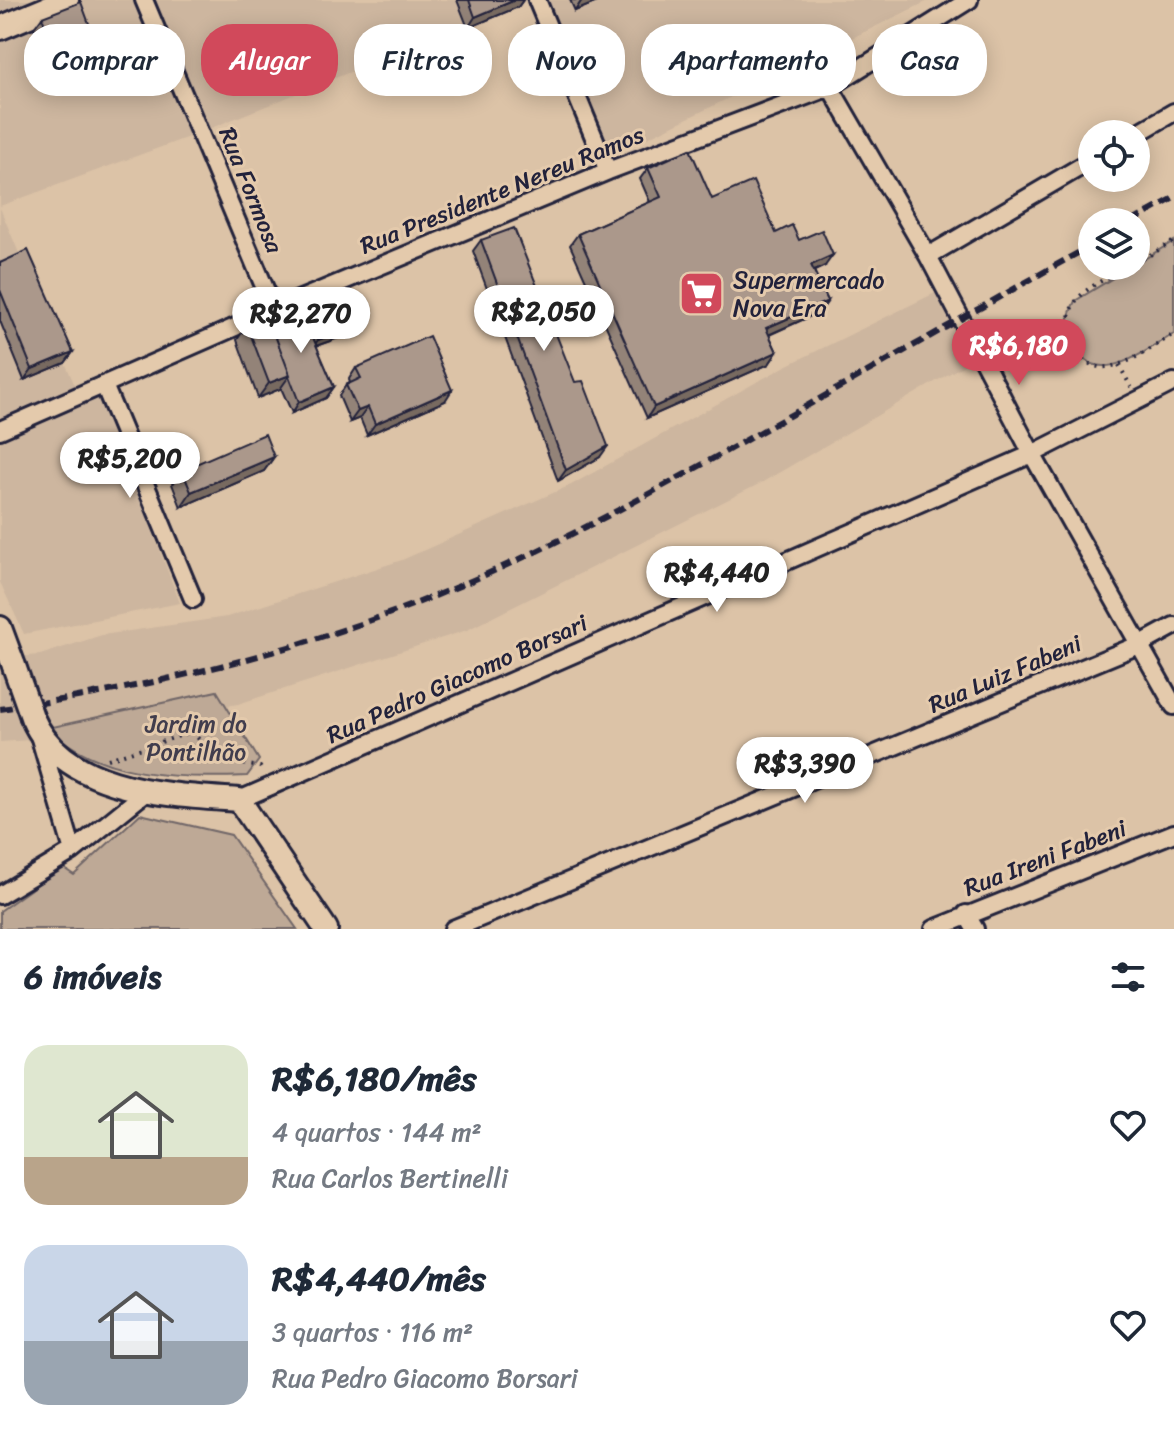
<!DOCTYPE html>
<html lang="pt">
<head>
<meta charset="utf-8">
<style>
  body { margin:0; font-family:Sriracha,sans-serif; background:#f6f6f7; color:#1f2937; height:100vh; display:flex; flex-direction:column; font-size:30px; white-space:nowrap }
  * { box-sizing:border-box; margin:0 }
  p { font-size:26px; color:#747a83 }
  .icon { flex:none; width:44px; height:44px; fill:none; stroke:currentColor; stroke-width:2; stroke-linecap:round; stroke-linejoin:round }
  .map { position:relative; height:929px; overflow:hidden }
  .panel { display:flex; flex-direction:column; background:#fff; flex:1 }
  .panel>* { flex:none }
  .banner { position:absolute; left:24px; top:24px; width:1126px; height:72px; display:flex; gap:16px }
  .controls { position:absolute; left:1078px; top:120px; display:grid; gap:16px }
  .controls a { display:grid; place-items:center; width:72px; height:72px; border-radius:50%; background:#fff; box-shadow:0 4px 20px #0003; font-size:40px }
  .price { position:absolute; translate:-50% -68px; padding:0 18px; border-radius:28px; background:#fff; color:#222; font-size:26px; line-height:52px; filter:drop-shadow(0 2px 4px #0008) }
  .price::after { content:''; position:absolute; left:50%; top:48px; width:24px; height:18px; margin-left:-12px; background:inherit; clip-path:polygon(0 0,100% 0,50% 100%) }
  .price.active { background:#d1495b; color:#fff }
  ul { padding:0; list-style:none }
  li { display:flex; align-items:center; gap:24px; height:200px; padding:0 24px }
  li span { display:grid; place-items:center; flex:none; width:224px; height:160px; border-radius:24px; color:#555 }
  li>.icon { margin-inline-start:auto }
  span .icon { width:96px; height:96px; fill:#fffc; stroke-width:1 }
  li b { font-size:34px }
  h2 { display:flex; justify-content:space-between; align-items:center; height:96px; padding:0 24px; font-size:34px }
  .chip { padding:0 28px; border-radius:32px; background:#fff; box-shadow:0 4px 20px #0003; font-size:28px; line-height:72px }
  .chip.active { background:#d1495b; color:#fff }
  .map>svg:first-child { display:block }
  .built { fill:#cdb69f }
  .green { fill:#bea996; stroke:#706668; stroke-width:2 }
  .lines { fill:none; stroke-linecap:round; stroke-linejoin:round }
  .street-casing { stroke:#22223b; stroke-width:22 }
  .secondary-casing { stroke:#22223b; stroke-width:28 }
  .path { stroke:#22223b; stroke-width:4; stroke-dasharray:2 6; stroke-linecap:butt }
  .street { stroke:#e4caac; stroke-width:16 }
  .secondary { stroke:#e4caac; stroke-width:22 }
  .rail { stroke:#22223b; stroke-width:6; stroke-dasharray:12 6; stroke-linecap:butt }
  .secondary-bridge-casing { stroke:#22223b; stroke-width:28; stroke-linecap:butt }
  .secondary-bridge { stroke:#e4caac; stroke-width:22 }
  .wall { fill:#938378; stroke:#22223b; stroke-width:2 }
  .shaded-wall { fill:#786a61; stroke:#22223b; stroke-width:2 }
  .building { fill:#ab988b; stroke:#22223b; stroke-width:2 }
  .labels { text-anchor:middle; stroke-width:6; stroke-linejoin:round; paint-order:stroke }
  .street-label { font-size:24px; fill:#22223b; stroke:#e4caac }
  .poi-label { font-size:24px; fill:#22223b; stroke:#e4caac; text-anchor:start }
  .park-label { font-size:24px; fill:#413d4d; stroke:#e4caac }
</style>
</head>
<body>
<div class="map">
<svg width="1174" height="929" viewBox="0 0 1174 929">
  <rect width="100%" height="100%" fill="#dcc3a7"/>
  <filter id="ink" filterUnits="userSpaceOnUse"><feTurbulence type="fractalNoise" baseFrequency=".0125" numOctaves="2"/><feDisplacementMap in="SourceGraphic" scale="16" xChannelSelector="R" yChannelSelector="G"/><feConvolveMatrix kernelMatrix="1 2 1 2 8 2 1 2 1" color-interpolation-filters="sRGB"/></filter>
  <g filter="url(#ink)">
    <path class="built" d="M0,0H528L194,135L0,206Z
      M530,0H930L598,162Z
      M0,208L75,386L95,382L180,603L24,634L0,582Z
      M935,293L971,361L761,483L467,630L238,704L31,740L0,742V658L40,655L102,635L227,617L402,560L571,485L784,367Z"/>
    <path class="green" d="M1174,241V334C1143,352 1095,391 1072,343C1065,328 1068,314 1075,301Z
      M217,691L259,760L247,776C180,779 99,778 48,728Z
      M140,814L231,835L297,929H0V911L62,867L74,875Z"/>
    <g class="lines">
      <defs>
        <path id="street" d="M144,0L274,310
          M537,0L608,171
          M830,87L928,256L1032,454L1174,706
          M1136,134L1174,112
          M928,256L1092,160
          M104,385L193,599
          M0,430L274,310L608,171L830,87L969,0
          M39,735L73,851
          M239,800L1032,454L1174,382
          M0,895L73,851L145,793
          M966,914L975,929
          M453,929L1141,644L1174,626
          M934,929L1174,833"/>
        <path id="secondary" d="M0,28L67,0
          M0,628L14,666
          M32,717C64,793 171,795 239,800L326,929"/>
      </defs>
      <use href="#street" class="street-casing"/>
      <use href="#secondary" class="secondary-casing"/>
      <path class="path" d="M1136,263L1174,241
        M1130,266C1112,276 1085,286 1074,304C1059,327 1076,371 1107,367C1131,364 1154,346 1174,334
        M994,345L1071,341
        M1119,365L1131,387
        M108,759L192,732L219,760L260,767L263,772"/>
      <use href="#street" class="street"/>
      <use href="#secondary" class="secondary"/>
      <path class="rail" d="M1131,222L1174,198
        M0,709C171,686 341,640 498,569C592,527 682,476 771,426C878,366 985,305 1092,245"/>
      <defs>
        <path id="secondary-bridge" d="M14,666L32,717"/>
      </defs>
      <use href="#secondary-bridge" class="secondary-bridge-casing"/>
      <use href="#secondary-bridge" class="secondary-bridge"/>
    </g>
    <path class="wall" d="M457,0H523L518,7L468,28Z
      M570,0H602L575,11Z
      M42,17L98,78L58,93L34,28Z
      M648,168L712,199L776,233L799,240L825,266L814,271L828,301L820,312L769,335L777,352L769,364L647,418L570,245L578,234L650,202L640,179Z
      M481,240L600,457L558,481L473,251Z
      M0,263L73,352L65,363L24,380L0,321Z
      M311,318L344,336L316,346L334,387L326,398L292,413L281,388L280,389L258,398L237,340L247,325L269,319L307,324Z
      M356,368L445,401L367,435L360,418L350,422L339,396L346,385L350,383L349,379Z
      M274,457L264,471L181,507L172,484L182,470Z"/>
    <path class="shaded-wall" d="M515,0H523L518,7L468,28L475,17Z
      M582,0H602L575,11Z
      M105,67L98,78L58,93L66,82Z
      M833,255L825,266L804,276L811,265Z
      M828,301L820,312L759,339L766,328Z
      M350,328L344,336L313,347L318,340Z
      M73,352L65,363L24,380L32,369Z
      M777,352L769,364L647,418L654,407Z
      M290,375L280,389L258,398L269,383Z
      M334,387L326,398L292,413L299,402Z
      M452,390L445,401L367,435L375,424Z
      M368,407L360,418L350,422L358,411Z
      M608,446L600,457L558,481L566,470Z
      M274,457L264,471L181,507L191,492Z"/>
    <path class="building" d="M469,0H515L475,17Z
      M81,2L105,67L66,82L42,17Z
      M690,149L712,199L753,181L776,233L792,225L799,240L822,230L833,255L811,265L828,301L766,328L777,352L654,407L578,234L661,197L648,168Z
      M514,228L575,382L583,381L608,446L566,470L481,240Z
      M28,250L73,352L32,369L0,290V263Z
      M300,307L334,387L299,402L289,376L290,375L269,319Z
      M342,307L350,328L318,340L311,318Z
      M268,317L290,375L269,383L247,325Z
      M429,336L452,390L375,424L368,407L358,411L346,385L361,378L356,368Z
      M265,434L274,457L191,492L182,470Z"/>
  </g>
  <defs>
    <symbol id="supermarket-square" viewBox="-11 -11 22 22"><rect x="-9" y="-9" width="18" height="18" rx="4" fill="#d1495b" stroke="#e4caac"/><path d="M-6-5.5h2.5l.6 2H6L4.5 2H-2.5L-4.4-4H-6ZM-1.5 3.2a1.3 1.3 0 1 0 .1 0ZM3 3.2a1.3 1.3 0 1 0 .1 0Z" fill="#fff"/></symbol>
  </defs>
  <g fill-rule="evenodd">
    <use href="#supermarket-square" x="676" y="268" width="51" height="51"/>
  </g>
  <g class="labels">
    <g class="street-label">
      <text transform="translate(251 190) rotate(68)" y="8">Rua Formosa</text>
      <text transform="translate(502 190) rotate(-22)" y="8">Rua Presidente Nereu Ramos</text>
      <text transform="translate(1005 674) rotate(-23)" y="8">Rua Luiz Fabeni</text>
      <text transform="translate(457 679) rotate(-24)" y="8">Rua Pedro Giacomo Borsari</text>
      <text transform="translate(1045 858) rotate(-21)" y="8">Rua Ireni Fabeni</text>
    </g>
    <g class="poi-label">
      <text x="733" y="288">Supermercado<tspan x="733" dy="28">Nova Era</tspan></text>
    </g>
    <g class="park-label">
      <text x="196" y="732">Jardim do<tspan x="196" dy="28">Pontilhão</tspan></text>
    </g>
  </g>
</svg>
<div class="controls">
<a><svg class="icon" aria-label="locate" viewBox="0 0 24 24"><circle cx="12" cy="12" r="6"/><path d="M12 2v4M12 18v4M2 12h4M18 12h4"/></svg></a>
<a><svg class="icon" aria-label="layers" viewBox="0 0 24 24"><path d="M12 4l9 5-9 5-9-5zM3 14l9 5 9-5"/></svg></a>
</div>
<b class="price" style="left:544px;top:353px">R$2,050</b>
<b class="price" style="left:301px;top:355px">R$2,270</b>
<b class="price active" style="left:1019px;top:387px">R$6,180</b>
<b class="price" style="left:130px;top:500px">R$5,200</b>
<b class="price" style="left:717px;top:614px">R$4,440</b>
<b class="price" style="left:805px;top:805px">R$3,390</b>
<div class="banner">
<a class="chip">Comprar</a>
<a class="chip active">Alugar</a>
<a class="chip">Filtros</a>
<a class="chip">Novo</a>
<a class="chip">Apartamento</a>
<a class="chip">Casa</a>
</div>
</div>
<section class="panel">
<h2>6 imóveis<svg class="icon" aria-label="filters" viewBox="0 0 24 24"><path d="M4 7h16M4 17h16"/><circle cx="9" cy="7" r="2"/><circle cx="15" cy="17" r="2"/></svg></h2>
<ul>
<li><span style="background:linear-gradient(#dfe7d0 70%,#b9a48a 0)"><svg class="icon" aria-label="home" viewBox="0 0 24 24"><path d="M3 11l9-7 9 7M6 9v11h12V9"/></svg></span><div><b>R$6,180/mês</b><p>4 quartos · 144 m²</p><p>Rua Carlos Bertinelli</p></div><svg class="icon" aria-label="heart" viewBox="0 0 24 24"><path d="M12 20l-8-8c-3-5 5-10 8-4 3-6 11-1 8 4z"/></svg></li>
<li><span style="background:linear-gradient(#c9d6e8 60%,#9aa5b1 0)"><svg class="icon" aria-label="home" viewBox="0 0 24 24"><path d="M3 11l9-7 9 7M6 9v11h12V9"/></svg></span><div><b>R$4,440/mês</b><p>3 quartos · 116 m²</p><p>Rua Pedro Giacomo Borsari</p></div><svg class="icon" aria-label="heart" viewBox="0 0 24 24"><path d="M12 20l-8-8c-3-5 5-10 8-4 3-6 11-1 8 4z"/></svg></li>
</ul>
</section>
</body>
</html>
